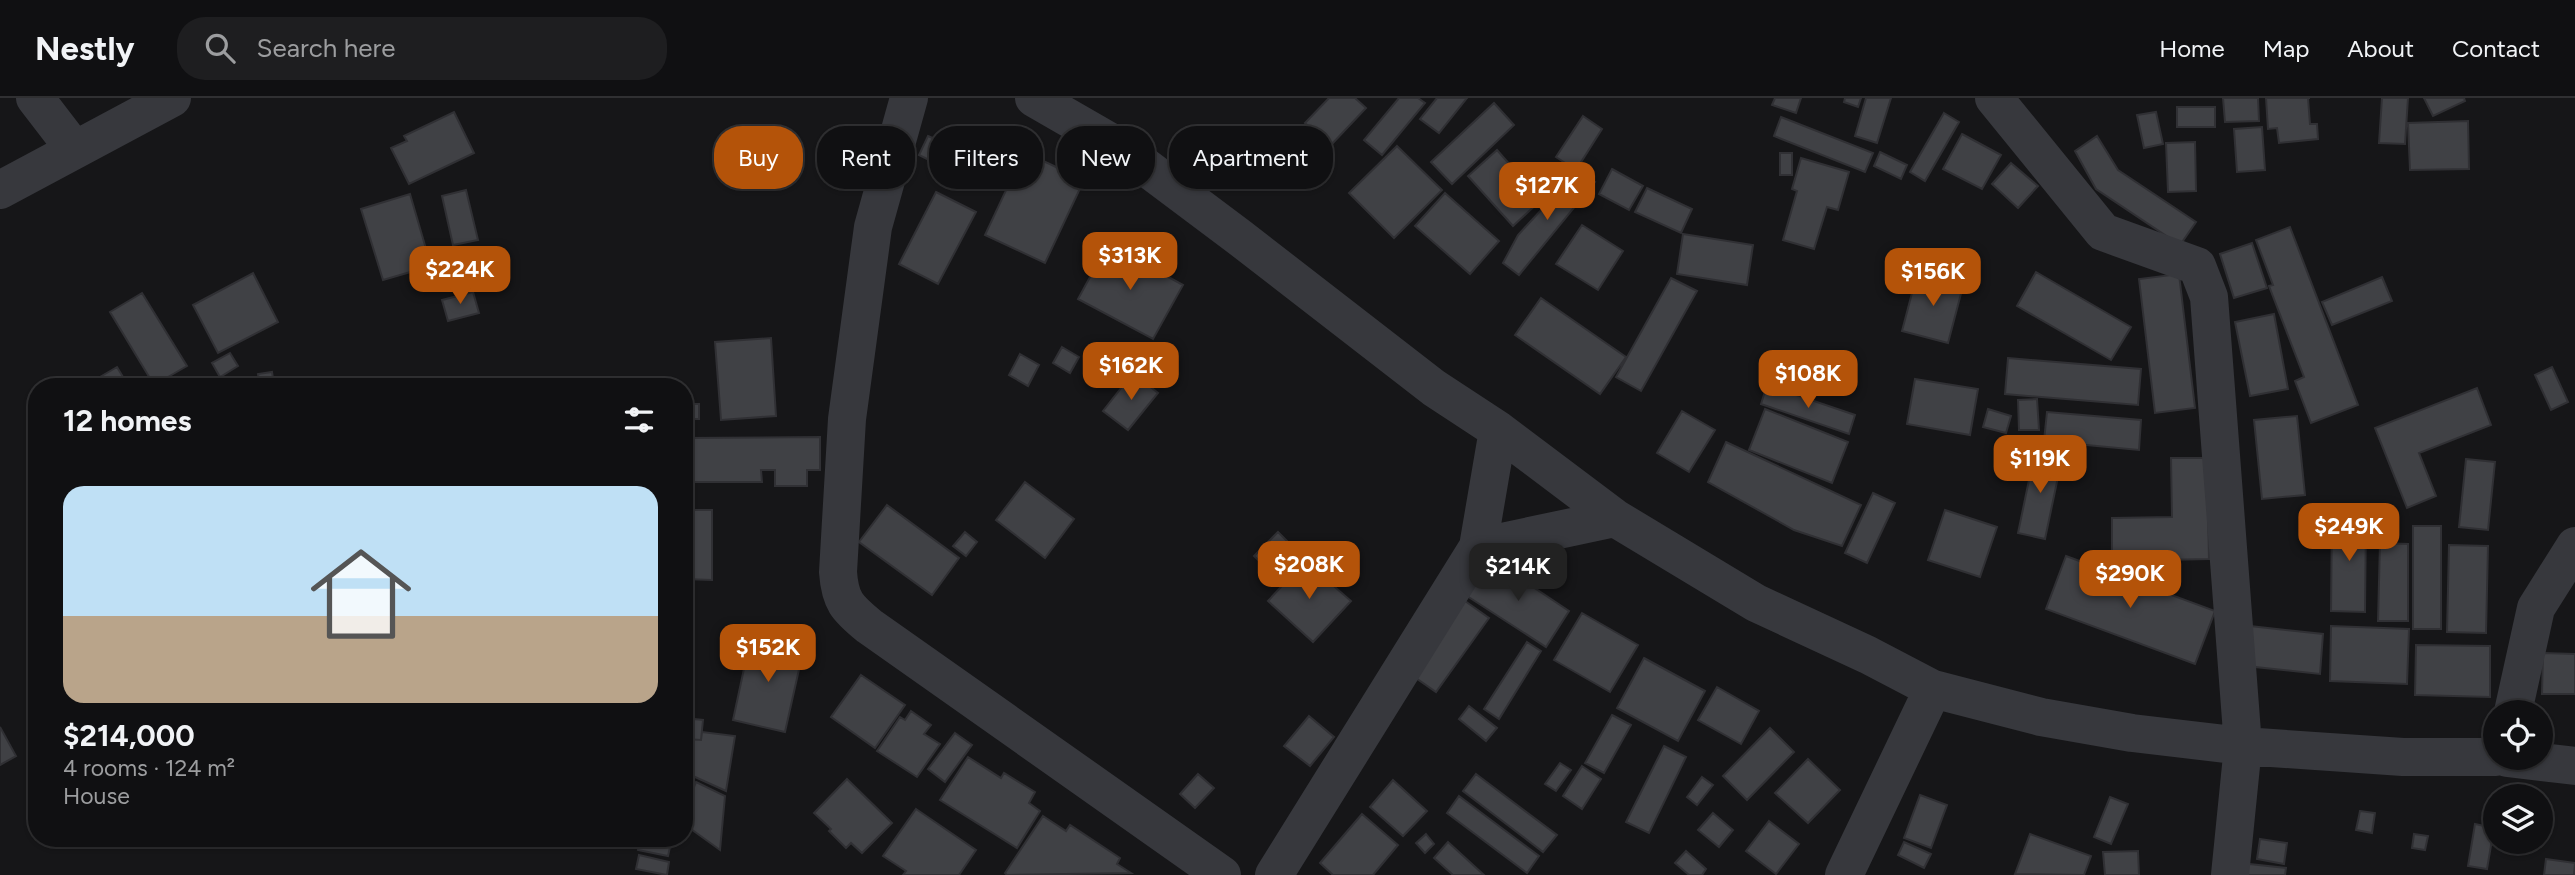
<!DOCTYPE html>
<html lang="en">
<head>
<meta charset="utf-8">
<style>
  body { margin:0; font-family:Figtree,sans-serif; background:#1e1e20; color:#f1f3f6; height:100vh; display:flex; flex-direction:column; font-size:26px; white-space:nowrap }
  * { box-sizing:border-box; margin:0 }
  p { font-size:23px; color:#9c9d9f }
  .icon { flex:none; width:38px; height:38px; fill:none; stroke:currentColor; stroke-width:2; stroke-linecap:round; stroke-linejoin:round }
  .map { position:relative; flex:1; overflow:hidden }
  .side { position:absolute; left:28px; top:280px; width:665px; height:469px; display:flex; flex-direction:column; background:#101012; border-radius:28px; box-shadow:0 2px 5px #0004,0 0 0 2px #303032 }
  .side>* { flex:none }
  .top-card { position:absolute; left:714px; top:28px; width:665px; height:63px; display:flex; gap:14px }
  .controls { position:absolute; left:2483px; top:602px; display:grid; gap:14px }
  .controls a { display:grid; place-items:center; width:70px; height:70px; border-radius:50%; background:#101012; box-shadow:0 2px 5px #0004,0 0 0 2px #303032; font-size:35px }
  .price { position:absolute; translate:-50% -60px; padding:0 16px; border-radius:14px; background:#b45309; color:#fff; font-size:23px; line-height:46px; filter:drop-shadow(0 2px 4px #0008) }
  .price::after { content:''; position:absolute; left:50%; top:42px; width:21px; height:16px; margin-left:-10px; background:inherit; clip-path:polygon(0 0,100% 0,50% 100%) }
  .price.active { background:#222; color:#fff }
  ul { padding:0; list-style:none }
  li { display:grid; align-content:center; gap:14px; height:371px; padding:0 35px }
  li span { display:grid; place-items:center; height:217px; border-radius:21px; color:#555 }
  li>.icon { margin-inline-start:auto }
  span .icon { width:126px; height:126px; fill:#fffc; stroke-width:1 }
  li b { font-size:30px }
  h2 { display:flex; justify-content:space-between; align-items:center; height:84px; padding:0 35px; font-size:30px }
  .pill { padding:0 24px; border-radius:28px; background:#101012; box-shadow:0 2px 5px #0004,0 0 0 2px #303032; font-size:24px; line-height:63px }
  .pill.active { background:#b45309; color:#fff }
  header { display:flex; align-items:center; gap:42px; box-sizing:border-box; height:98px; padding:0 35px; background:#101012; border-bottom:2px solid #303032 }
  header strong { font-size:33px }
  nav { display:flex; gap:38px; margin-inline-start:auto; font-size:24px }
  .search { width:490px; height:63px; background:#1e1e20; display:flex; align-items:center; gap:18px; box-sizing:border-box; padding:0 24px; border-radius:28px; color:#9c9d9f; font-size:26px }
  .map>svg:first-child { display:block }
  .building { fill:#404145; stroke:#303034; stroke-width:2 }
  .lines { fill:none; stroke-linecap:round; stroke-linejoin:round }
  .minor { stroke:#37383d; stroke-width:38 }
</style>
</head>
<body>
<header>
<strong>Nestly</strong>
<div class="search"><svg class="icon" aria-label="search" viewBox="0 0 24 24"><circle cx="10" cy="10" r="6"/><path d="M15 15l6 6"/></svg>Search here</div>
<nav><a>Home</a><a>Map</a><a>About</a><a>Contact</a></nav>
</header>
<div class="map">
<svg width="2575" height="777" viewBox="0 0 2575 777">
  <rect width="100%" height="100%" fill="#161618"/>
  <path class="building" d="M1329,0H1355L1366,10L1330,48L1305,25Z
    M1399,0H1418L1425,5L1382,57L1364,42Z
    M1437,0H1467L1439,35L1420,21Z
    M1775,0H1801L1796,15L1772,7Z
    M1845,0H1861L1858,9L1844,4Z
    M1866,0H1891L1877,45L1855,38Z
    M2223,0H2258L2259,23L2225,24Z
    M2266,0H2310H2308L2310,26H2317L2318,41L2279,45L2277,30L2268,31Z
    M2382,0H2408L2405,46L2379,45Z
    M2424,0H2464L2465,3L2433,18Z
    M1494,5L1514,27L1452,86L1431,64Z
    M2177,9H2215V29H2177Z
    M454,14L474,55L409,86L391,50L407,43L404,38Z
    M2156,14L2163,46L2144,50L2137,17Z
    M1944,15L1959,24L1925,83L1910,74Z
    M1583,18L1602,31L1576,72L1556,59Z
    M1781,19L1873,55L1865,74L1774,38Z
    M2468,23L2469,71L2410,72L2408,25Z
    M2262,29L2265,72L2237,74L2234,31Z
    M999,31L1012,37L1005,54L993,49Z
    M1962,36L2001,57L1982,91L1943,71Z
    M928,38L949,47L939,67L919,57Z
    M2097,38L2118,72L2196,124L2180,147L2096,91L2075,53Z
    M2195,44L2196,93L2168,94L2166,45Z
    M1397,48L1442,92L1394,140L1349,95Z
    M1497,52L1541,102L1513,128L1468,78Z
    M1024,54L1084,82L1045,165L985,137Z
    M1880,54L1907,67L1901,81L1874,68Z
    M1780,55H1792V77H1780Z
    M1801,60L1849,74L1838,112L1827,109L1814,151L1783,142L1797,93L1792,91Z
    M2011,65L2038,88L2018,110L1992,86Z
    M1579,71L1595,84L1519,177L1503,165L1518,137Z
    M1612,71L1643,88L1629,112L1599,96Z
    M1647,90L1692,111L1681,135L1635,114Z
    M466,92L478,142L453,147L442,98Z
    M936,94L976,114L938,186L899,166Z
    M1445,95L1499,143L1470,176L1415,128Z
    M410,96L431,168L383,182L361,111Z
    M1582,127L1623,153L1598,192L1556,166Z
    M2290,129L2358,307L2311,325L2295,283L2304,279L2269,188L2273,187L2256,142Z
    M1683,136L1753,147L1747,187L1677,176Z
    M2252,145L2267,190L2234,200L2220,156Z
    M1108,146L1183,187L1153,241L1078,201Z
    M476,150L482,182L461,187L454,154Z
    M2036,174L2131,229L2111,262L2017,208Z
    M253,175L278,224L218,255L193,207Z
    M1917,176L1963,188L1948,245L1902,233Z
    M2179,176L2195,310L2155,315L2139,181Z
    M2382,179L2392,203L2332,227L2322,204Z
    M1671,180L1697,193L1641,293L1616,279Z
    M473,194L479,215L448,223L442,202Z
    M142,195L187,268L154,287L110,214Z
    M1541,200L1626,259L1600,296L1515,237Z
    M2274,216L2288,291L2250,298L2235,224Z
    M771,240L776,318L721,322L715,244Z
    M1062,249L1079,259L1070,275L1053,265Z
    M230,255L238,268L220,279L212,265Z
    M1020,256L1039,267L1028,288L1009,277Z
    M2008,260L2141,271L2138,307L2005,296Z
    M117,269L129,289H83Z
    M2552,269L2568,304L2551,312L2535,277Z
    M272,274L274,287L260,289L258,276Z
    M1133,275L1158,295L1128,332L1103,313Z
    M1915,281L1978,291L1970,337L1907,326Z
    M1767,287L1855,317L1849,336L1761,306Z
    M2477,290L2491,327L2419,355L2436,398L2407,410L2375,330Z
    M2037,301L2039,332H2019L2018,302Z
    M684,306H699V321H684Z
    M1765,311L1848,344L1832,385L1749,352Z
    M1988,311L2011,318L2006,335L1983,329Z
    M1682,313L1715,332L1689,374L1657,355Z
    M2047,314L2141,322L2139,352L2044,343Z
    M2297,318L2305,397L2262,401L2254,322Z
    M820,339V372H807V388H775V372H761L762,384H684V340Z
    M2007,343L2031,353L2022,373L1998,363Z
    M1726,344L1861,407L1842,448L1794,432L1708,384Z
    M2035,353L2062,360L2045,441L2018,435Z
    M2171,360H2207L2209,461L2112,463V420L2172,419Z
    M2466,361L2495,364L2488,432L2459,429Z
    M1025,384L1074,421L1045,460L996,422Z
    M1873,395L1895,405L1867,465L1845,455Z
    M887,407L959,460L932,497L859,444Z
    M684,412H712V482L684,481Z
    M1945,412L1997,429L1980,479L1928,462Z
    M2332,417H2366L2365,514L2331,513Z
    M2413,428H2441V531H2413Z
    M965,434L977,444L966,458L953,448Z
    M1278,434L1296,452L1272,475L1254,458Z
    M2380,445L2408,446V523H2378Z
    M2449,447L2488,448L2486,535L2447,534Z
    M2066,458L2215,513L2195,566L2046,511Z
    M1491,461L1569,513L1546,549L1467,498Z
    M1305,463L1351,503L1313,544L1268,503Z
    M1465,503L1489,520L1436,594L1413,578Z
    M1582,515L1638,547L1610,594L1554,562Z
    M2250,528L2323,536L2320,576L2246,568Z
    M2331,528L2409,531L2407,586L2330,583Z
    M751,538L804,549L785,634L733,622Z
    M1527,544L1541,553L1499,621L1484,611Z
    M2416,547L2490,548V599L2415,597Z
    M2543,555L2575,556V596H2542Z
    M1644,560L1705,593L1678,643L1617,610Z
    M861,577L905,607L875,650L831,619Z
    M1717,589L1759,613L1741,646L1698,622Z
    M1469,608L1497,630L1486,643L1459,621Z
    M911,613L931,627L924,636L940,646L917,679L877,653L900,619L905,622Z
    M1612,617L1631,627L1604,675L1585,665Z
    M1309,618L1334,639L1310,668L1284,648Z
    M684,620L703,622L701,642L686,641L684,654Z
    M0,629L16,658L0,667Z
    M1770,630L1794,654L1747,702L1723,678Z
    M702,634L735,638L726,693L684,674L686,641L701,642Z
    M955,635L972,647L945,684L928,671Z
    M1664,648L1686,659L1649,735L1626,724Z
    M968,659L1001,680L1004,675L1035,694L1029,705L1040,713L1017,750L940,702Z
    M1808,661L1840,692L1808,725L1775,695Z
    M1560,665L1571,672L1556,693L1545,686Z
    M1582,668L1601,681L1582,711L1563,698Z
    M1198,676L1214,690L1195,710L1180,696Z
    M1476,676L1557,737L1543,754L1463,693Z
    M1702,679L1713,687L1697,707L1687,699Z
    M847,681L892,725L862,755L851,745L846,750L829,733L831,731L814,715Z
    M1393,682L1427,713L1403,738L1370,709Z
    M696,684L725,698L720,752L684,726V715Z
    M1920,697L1947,707L1931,750L1904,740Z
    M1459,698L1539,758L1527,775L1447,715Z
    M2110,699L2128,706L2111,746L2094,739Z
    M916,711L976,752L959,777H903L906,773L883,758Z
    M2360,713L2375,715L2372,735L2356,732Z
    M1713,715L1733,732L1719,749L1698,732Z
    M1362,716L1398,747L1373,777H1333L1320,765Z
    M1043,718L1066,733L1070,727L1120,760L1117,766L1131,775L1007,777L1005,775Z
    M1769,723L1799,746L1776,776L1746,753Z
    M2475,726L2494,730L2487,771L2468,768Z
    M1426,736L1434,746L1425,755L1416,745Z
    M2030,736L2091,758L2084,777L2015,776Z
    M2414,736L2428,738L2425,752L2412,750Z
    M640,740H672L668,758L638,752Z
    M2260,741L2287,745L2284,766L2257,761Z
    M1448,744L1484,777H1453L1434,760Z
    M1904,744L1931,756L1924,770L1898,757Z
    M1686,753L1706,771L1702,777H1689L1675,765Z
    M2138,753L2139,777H2105L2103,754Z
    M639,757L669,764L667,777L636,771Z
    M2546,761L2575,765L2574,777H2544Z
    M2240,765L2286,770L2285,777H2239Z"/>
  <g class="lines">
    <path class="minor" d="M35,0L75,52
      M909,0L873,129L847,321L838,474C840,503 847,510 869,528L1222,777
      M1034,0L1119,49L1239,139L1434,290L1498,332L1615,420L1756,505L1868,557L1933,591L2041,619L2132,635L2243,648L2403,659H2496
      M1994,0L2103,134L2197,168L2209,199L2243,648L2230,777
      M0,92L172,0
      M1478,449L1615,420
      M2513,614L2536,510L2575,448
      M2507,660L2575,668
      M1274,777L1478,449L1498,332
      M1844,777L1933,591"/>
  </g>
</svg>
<div class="controls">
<a><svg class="icon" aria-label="locate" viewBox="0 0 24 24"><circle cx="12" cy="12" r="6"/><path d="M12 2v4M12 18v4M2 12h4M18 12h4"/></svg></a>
<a><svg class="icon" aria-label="layers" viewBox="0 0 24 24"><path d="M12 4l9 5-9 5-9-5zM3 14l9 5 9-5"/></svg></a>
</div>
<b class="price" style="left:1547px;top:124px">$127K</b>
<b class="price" style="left:1130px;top:194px">$313K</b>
<b class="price" style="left:460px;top:208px">$224K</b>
<b class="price" style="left:1933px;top:210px">$156K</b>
<b class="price" style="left:1131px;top:304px">$162K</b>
<b class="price" style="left:1808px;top:312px">$108K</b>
<b class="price" style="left:2040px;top:397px">$119K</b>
<b class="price" style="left:2349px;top:465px">$249K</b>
<b class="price" style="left:1309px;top:503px">$208K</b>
<b class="price active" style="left:1518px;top:505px">$214K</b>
<b class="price" style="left:2130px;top:512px">$290K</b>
<b class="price" style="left:768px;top:586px">$152K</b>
<div class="top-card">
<a class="pill active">Buy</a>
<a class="pill">Rent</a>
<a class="pill">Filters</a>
<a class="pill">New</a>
<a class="pill">Apartment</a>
</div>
<section class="side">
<h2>12 homes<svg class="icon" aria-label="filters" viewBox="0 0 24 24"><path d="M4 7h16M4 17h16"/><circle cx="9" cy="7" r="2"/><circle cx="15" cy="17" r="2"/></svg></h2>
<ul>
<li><span style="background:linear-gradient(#bfe0f5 60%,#b9a48a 0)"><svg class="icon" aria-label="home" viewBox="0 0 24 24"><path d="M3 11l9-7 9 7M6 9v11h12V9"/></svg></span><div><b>$214,000</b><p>4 rooms · 124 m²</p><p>House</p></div></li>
</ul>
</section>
</div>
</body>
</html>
